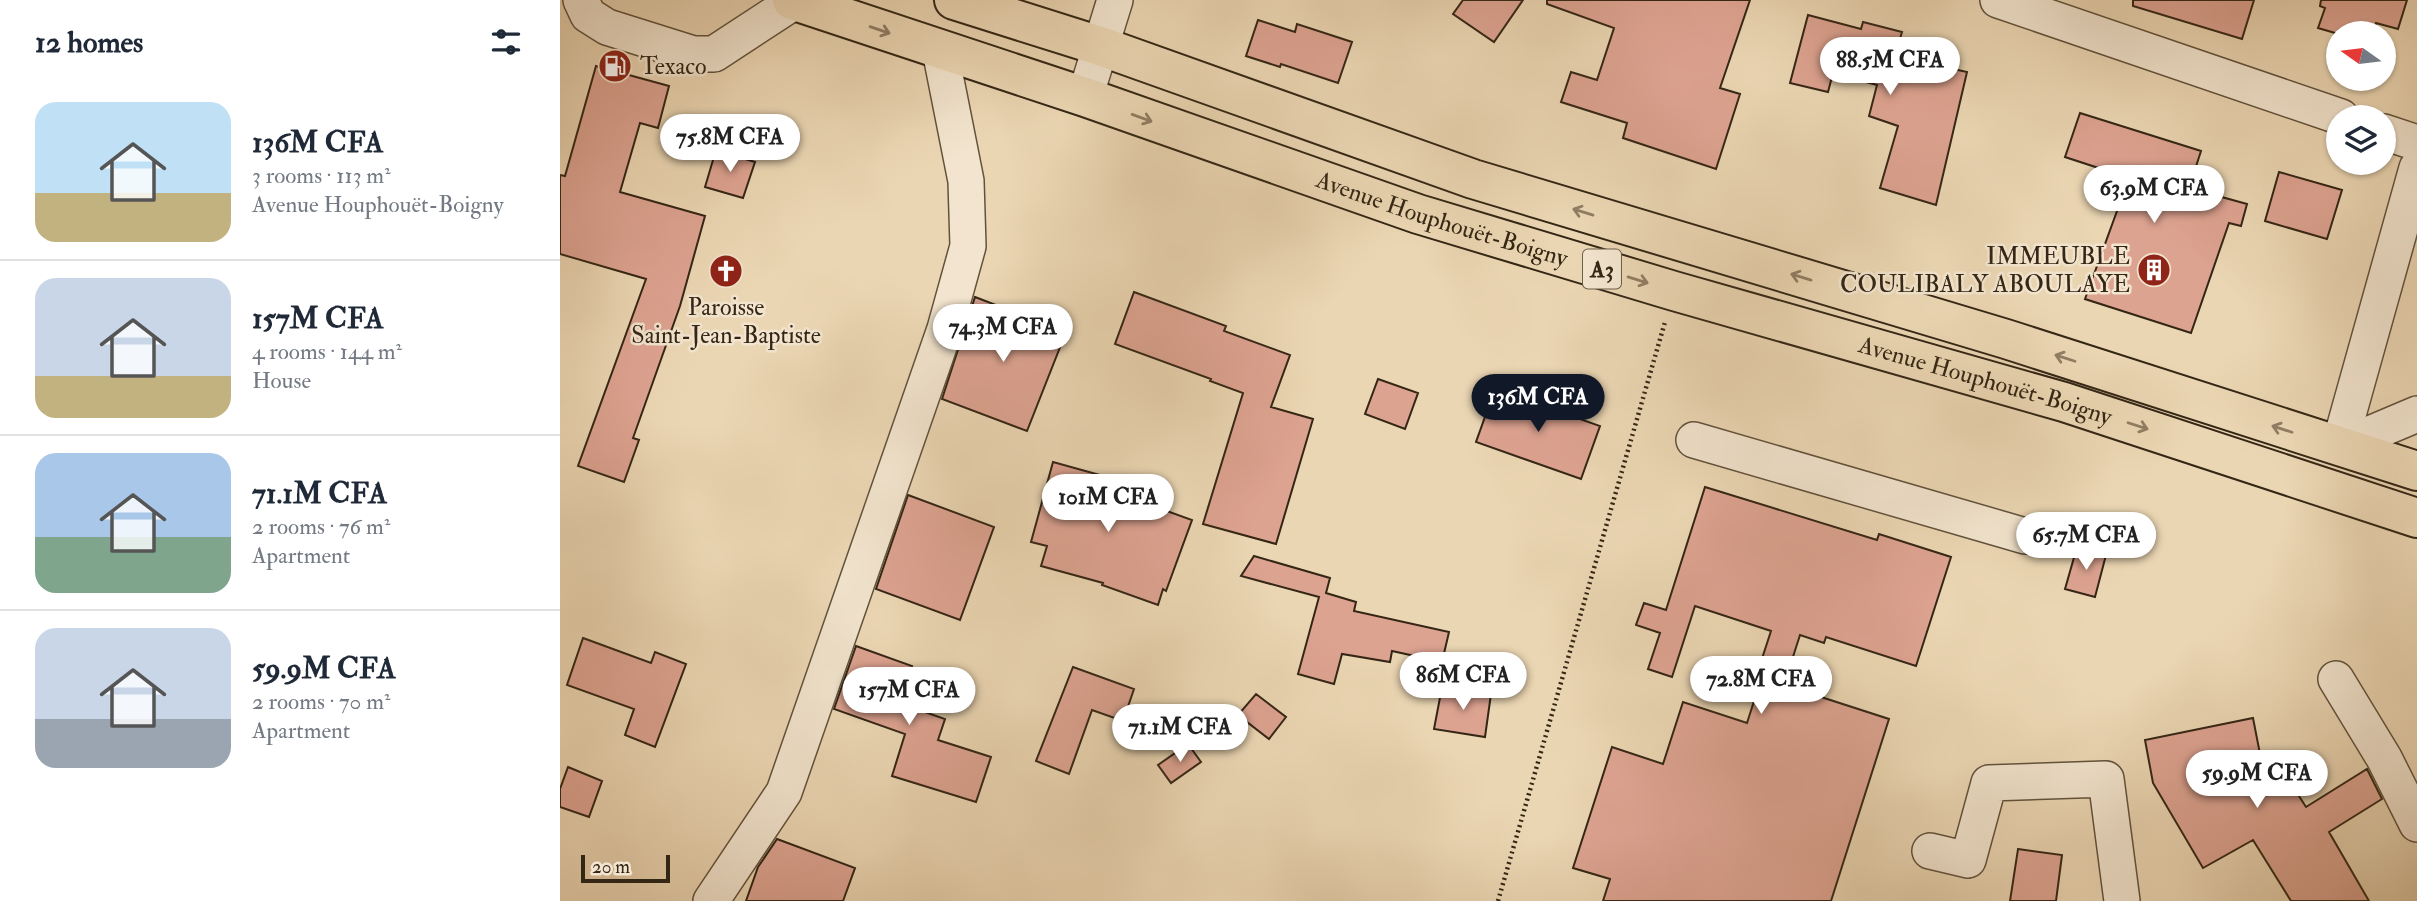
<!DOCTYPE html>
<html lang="en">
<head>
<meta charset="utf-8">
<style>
  body { margin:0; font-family:"IM FELL Double Pica",serif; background:#f2f2f3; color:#1f2937; height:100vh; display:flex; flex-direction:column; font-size:26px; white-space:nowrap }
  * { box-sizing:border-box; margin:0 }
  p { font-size:23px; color:#747a83 }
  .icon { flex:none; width:38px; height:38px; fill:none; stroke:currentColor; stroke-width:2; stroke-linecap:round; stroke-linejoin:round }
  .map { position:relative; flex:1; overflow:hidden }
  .drawer { display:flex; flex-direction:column; background:#fff; width:560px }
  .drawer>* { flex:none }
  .needle { width:46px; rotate:284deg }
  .buttons { position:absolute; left:1766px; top:21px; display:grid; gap:14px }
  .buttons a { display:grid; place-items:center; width:70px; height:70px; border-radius:50%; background:#fff; box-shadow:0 2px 5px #0004; font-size:35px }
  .scale { position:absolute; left:21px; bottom:18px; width:89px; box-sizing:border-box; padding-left:7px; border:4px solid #342615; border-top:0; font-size:19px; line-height:24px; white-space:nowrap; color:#342615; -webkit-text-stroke:5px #f2e4ce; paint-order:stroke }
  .price { position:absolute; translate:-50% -60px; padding:0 16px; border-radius:24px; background:#fff; color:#222; font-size:23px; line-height:46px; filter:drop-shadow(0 2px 4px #0008) }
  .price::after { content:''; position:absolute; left:50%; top:42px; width:21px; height:16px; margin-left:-10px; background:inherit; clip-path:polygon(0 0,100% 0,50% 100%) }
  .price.active { background:#111827; color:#fff }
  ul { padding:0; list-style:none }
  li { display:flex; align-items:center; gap:21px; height:175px; padding:0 35px }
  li+li { border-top:2px solid #e0e1e3 }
  li span { display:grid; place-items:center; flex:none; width:196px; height:140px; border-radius:21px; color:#555 }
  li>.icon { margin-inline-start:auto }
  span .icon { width:84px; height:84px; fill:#fffc; stroke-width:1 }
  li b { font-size:30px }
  h2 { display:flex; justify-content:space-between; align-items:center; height:84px; padding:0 35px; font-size:30px }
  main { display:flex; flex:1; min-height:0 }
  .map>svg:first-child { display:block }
  .building { fill:#dda391; stroke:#342615; stroke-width:2 }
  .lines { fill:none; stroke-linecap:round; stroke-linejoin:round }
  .minor-casing { stroke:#62523c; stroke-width:38 }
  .highway-casing { stroke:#342615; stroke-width:42 }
  .path { stroke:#342615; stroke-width:4.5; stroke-dasharray:2 3.5; stroke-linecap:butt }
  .minor { stroke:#f2e4ce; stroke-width:35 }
  .highway { stroke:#ebd6b3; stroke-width:38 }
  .oneway { stroke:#907e64 }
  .labels { text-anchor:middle; stroke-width:5; stroke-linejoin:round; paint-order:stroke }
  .shield { fill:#f2e4ce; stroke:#6d5f4c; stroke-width:2 }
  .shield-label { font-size:23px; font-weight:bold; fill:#342615 }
  .poi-label { font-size:24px; fill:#342615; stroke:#f2e4ce; text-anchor:start }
  .street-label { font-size:24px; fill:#342615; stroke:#f2e4ce }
</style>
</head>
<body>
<main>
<section class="drawer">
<h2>12 homes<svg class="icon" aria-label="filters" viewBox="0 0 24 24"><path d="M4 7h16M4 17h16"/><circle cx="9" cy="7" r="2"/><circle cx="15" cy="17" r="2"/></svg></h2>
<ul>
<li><span style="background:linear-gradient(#bfe0f5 65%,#c2b280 0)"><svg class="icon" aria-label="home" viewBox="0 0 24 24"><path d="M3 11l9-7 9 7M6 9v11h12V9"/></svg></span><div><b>136M CFA</b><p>3 rooms · 113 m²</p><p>Avenue Houphouët-Boigny</p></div></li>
<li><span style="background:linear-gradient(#c9d6e8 70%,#c2b280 0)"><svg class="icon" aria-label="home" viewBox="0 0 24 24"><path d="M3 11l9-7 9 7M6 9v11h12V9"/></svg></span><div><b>157M CFA</b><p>4 rooms · 144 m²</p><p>House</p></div></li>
<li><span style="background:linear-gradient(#a9c7e8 60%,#7fa58c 0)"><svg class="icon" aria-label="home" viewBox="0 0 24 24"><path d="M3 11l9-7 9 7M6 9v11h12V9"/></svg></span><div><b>71.1M CFA</b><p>2 rooms · 76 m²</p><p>Apartment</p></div></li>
<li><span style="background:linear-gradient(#c9d6e8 65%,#9aa5b1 0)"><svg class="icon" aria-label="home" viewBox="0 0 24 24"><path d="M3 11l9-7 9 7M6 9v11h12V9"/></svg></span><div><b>59.9M CFA</b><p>2 rooms · 70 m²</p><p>Apartment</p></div></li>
</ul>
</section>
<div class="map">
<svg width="1857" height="901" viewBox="0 0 1857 901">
  <rect width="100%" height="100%" fill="#ebd6b3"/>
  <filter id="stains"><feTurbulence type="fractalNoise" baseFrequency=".00286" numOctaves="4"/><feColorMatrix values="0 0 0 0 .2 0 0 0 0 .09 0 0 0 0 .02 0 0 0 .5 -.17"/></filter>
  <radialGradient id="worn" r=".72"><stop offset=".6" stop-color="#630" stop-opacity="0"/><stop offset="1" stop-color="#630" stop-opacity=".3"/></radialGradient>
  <path class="building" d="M903,0H963L934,42L893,14Z
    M987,0H1190L1160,88L1180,94L1156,169L1063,138L1067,123L1001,102L1011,72L1037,80L1054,28L987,4Z
    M1573,0H1694L1682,39L1573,6Z
    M1761,0H1847L1838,29L1816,23L1813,33H1775L1758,28L1765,8L1760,6Z
    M1248,15L1301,29L1303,22L1342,32L1335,56L1407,72L1376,205L1320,188L1338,126L1309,116L1317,85L1273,73L1268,92L1230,83Z
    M698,20L735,32L737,24L792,42L778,83L721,64L720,67L686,56Z
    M36,66L109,86L98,128L80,123L60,192L145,216L120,306L73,438L79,440L64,482L18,466L86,279L0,254V175L5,176Z
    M1520,113L1641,151L1629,188L1687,204L1681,226L1669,223L1631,333L1525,299L1569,178L1505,157Z
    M156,150L195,162L183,198L145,187Z
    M1719,172L1782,190L1767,239L1705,221Z
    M574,292L666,326L664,331L730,355L711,407L753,419L716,544L643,524L683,393L650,381L651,379L555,344Z
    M415,297L506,332L467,431L382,399Z
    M818,379L858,393L845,429L805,414Z
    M935,389L1040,426L1021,479L916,442Z
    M493,462L572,484L568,497L632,520L606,591L603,589L598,605L542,585L543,583L481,566L487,546L471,542Z
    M1145,487L1317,540L1319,534L1391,557L1356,666L1266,637L1264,643L1240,635L1224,685L1329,719L1271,901H1043L1050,879L1013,868L1052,747L1103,764L1123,702L1187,723L1202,676L1197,674L1211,631L1135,606L1112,677L1088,669L1100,633L1076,625L1084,603L1106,610Z
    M348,495L434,527L400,620L316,589Z
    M1517,547L1546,555L1535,597L1505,589Z
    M694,556L770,578L766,593L796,602L794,611L889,632L882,662L832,651L830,662L782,654L774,684L738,674L759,597L681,576Z
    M23,638L91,663L95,652L126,664L95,747L65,735L74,709L7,685Z
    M296,646L352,666L339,703L385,719L378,740L431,757L416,802L332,776L345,734L274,709Z
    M513,667L574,689L563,721L532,710L509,774L476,761Z
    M882,687L931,694L925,737L874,729Z
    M696,694L726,717L709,739L678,715Z
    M1693,718L1708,795L1730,782L1746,807L1807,769L1822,799L1769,832L1809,901H1731L1693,840L1643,868L1593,783L1585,740Z
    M628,744L641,762L611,783L598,765Z
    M8,767L42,781L29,817L0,807V789Z
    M217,839L295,868L283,901H186L198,867Z
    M1458,849L1502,855L1496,901H1450Z"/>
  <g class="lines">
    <defs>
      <path id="minor" d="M21,0L28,15L47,27L133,54H154L235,1
        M1438,0L1781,117
        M525,97L555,0
        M1824,132L1857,143
        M1134,440L1465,536
        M1779,447L1857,168
        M1779,447L1857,414
        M1776,679L1824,758L1857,824
        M1370,851L1408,860L1429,783L1546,779L1562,901
        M151,901L224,792L385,329L408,246L406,181L380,50"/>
      <g id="highway">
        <path id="s1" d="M232,0L525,97L858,214L1114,291L1504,402L1857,518"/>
        <path d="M394,0L540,46L913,179L1446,339L1857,471"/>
      </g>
    </defs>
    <use href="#minor" class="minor-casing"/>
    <use href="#highway" class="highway-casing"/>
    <path class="path" d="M938,901L1105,322"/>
    <use href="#minor" class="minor"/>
    <use href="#highway" class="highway"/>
  </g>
  <defs><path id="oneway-shaft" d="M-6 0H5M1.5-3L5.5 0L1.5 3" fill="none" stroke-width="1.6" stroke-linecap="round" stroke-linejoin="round" transform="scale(1.75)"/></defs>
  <g class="oneway">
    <use href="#oneway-shaft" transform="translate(320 30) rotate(19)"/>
    <use href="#oneway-shaft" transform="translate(582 118) rotate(20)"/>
    <use href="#oneway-shaft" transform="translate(1023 212) rotate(-163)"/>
    <use href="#oneway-shaft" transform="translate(1241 277) rotate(-163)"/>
    <use href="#oneway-shaft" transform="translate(1078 280) rotate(17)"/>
    <use href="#oneway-shaft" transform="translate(1505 358) rotate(-162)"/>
    <use href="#oneway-shaft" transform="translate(1578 426) rotate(18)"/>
    <use href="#oneway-shaft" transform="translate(1722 429) rotate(-162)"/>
  </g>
  <defs>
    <symbol id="fuel-disc" viewBox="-11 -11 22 22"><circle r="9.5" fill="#8f2418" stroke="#f2e4ce"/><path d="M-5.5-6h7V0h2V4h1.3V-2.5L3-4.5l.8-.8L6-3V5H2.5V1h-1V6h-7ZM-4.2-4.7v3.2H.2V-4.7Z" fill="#fff"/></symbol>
    <symbol id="building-disc" viewBox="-11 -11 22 22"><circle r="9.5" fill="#8f2418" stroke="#f2e4ce"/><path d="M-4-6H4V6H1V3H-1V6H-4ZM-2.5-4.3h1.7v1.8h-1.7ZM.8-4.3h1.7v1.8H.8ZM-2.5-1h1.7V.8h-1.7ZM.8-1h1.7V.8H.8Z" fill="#fff"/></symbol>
    <symbol id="church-disc" viewBox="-11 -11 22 22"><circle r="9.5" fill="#8f2418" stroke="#f2e4ce"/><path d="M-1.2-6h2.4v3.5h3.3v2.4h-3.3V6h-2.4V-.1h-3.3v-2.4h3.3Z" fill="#fff"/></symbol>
  </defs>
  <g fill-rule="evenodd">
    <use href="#fuel-disc" x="36" y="47" width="38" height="38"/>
    <use href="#building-disc" x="1575" y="251" width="38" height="38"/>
    <use href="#church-disc" x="147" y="252" width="38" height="38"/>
  </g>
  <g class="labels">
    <rect class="shield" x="1023" y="249.5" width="38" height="39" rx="5"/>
    <g class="shield-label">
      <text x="1042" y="277">A3</text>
    </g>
    <g class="poi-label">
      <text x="80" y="74">Texaco</text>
      <text x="1570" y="264" text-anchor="end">IMMEUBLE<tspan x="1570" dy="28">COULIBALY ABOULAYE</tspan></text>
      <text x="166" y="315" text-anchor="middle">Paroisse<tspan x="166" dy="28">Saint-Jean-Baptiste</tspan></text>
    </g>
    <g class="street-label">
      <text dy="8" stroke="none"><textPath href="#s1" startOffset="686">Avenue Houphouët-Boigny</textPath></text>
      <text dy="8" stroke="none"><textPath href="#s1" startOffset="1253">Avenue Houphouët-Boigny</textPath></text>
    </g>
  </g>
  <rect width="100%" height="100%" filter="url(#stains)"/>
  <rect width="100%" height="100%" fill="url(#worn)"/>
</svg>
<div class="buttons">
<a><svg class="needle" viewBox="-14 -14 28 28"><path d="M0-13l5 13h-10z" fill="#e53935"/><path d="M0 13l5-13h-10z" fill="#747a83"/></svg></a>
<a><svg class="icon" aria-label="layers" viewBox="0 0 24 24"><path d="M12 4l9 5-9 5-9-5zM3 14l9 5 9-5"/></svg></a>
</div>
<div class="scale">20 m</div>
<b class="price" style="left:1330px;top:97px">88.5M CFA</b>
<b class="price" style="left:170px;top:174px">75.8M CFA</b>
<b class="price" style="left:1594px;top:225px">63.9M CFA</b>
<b class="price" style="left:443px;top:364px">74.3M CFA</b>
<b class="price active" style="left:978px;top:434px">136M CFA</b>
<b class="price" style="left:548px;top:534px">101M CFA</b>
<b class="price" style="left:1526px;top:572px">65.7M CFA</b>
<b class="price" style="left:903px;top:712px">86M CFA</b>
<b class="price" style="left:1201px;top:716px">72.8M CFA</b>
<b class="price" style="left:349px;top:727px">157M CFA</b>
<b class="price" style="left:620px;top:764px">71.1M CFA</b>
<b class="price" style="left:1697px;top:810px">59.9M CFA</b>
</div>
</main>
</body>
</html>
